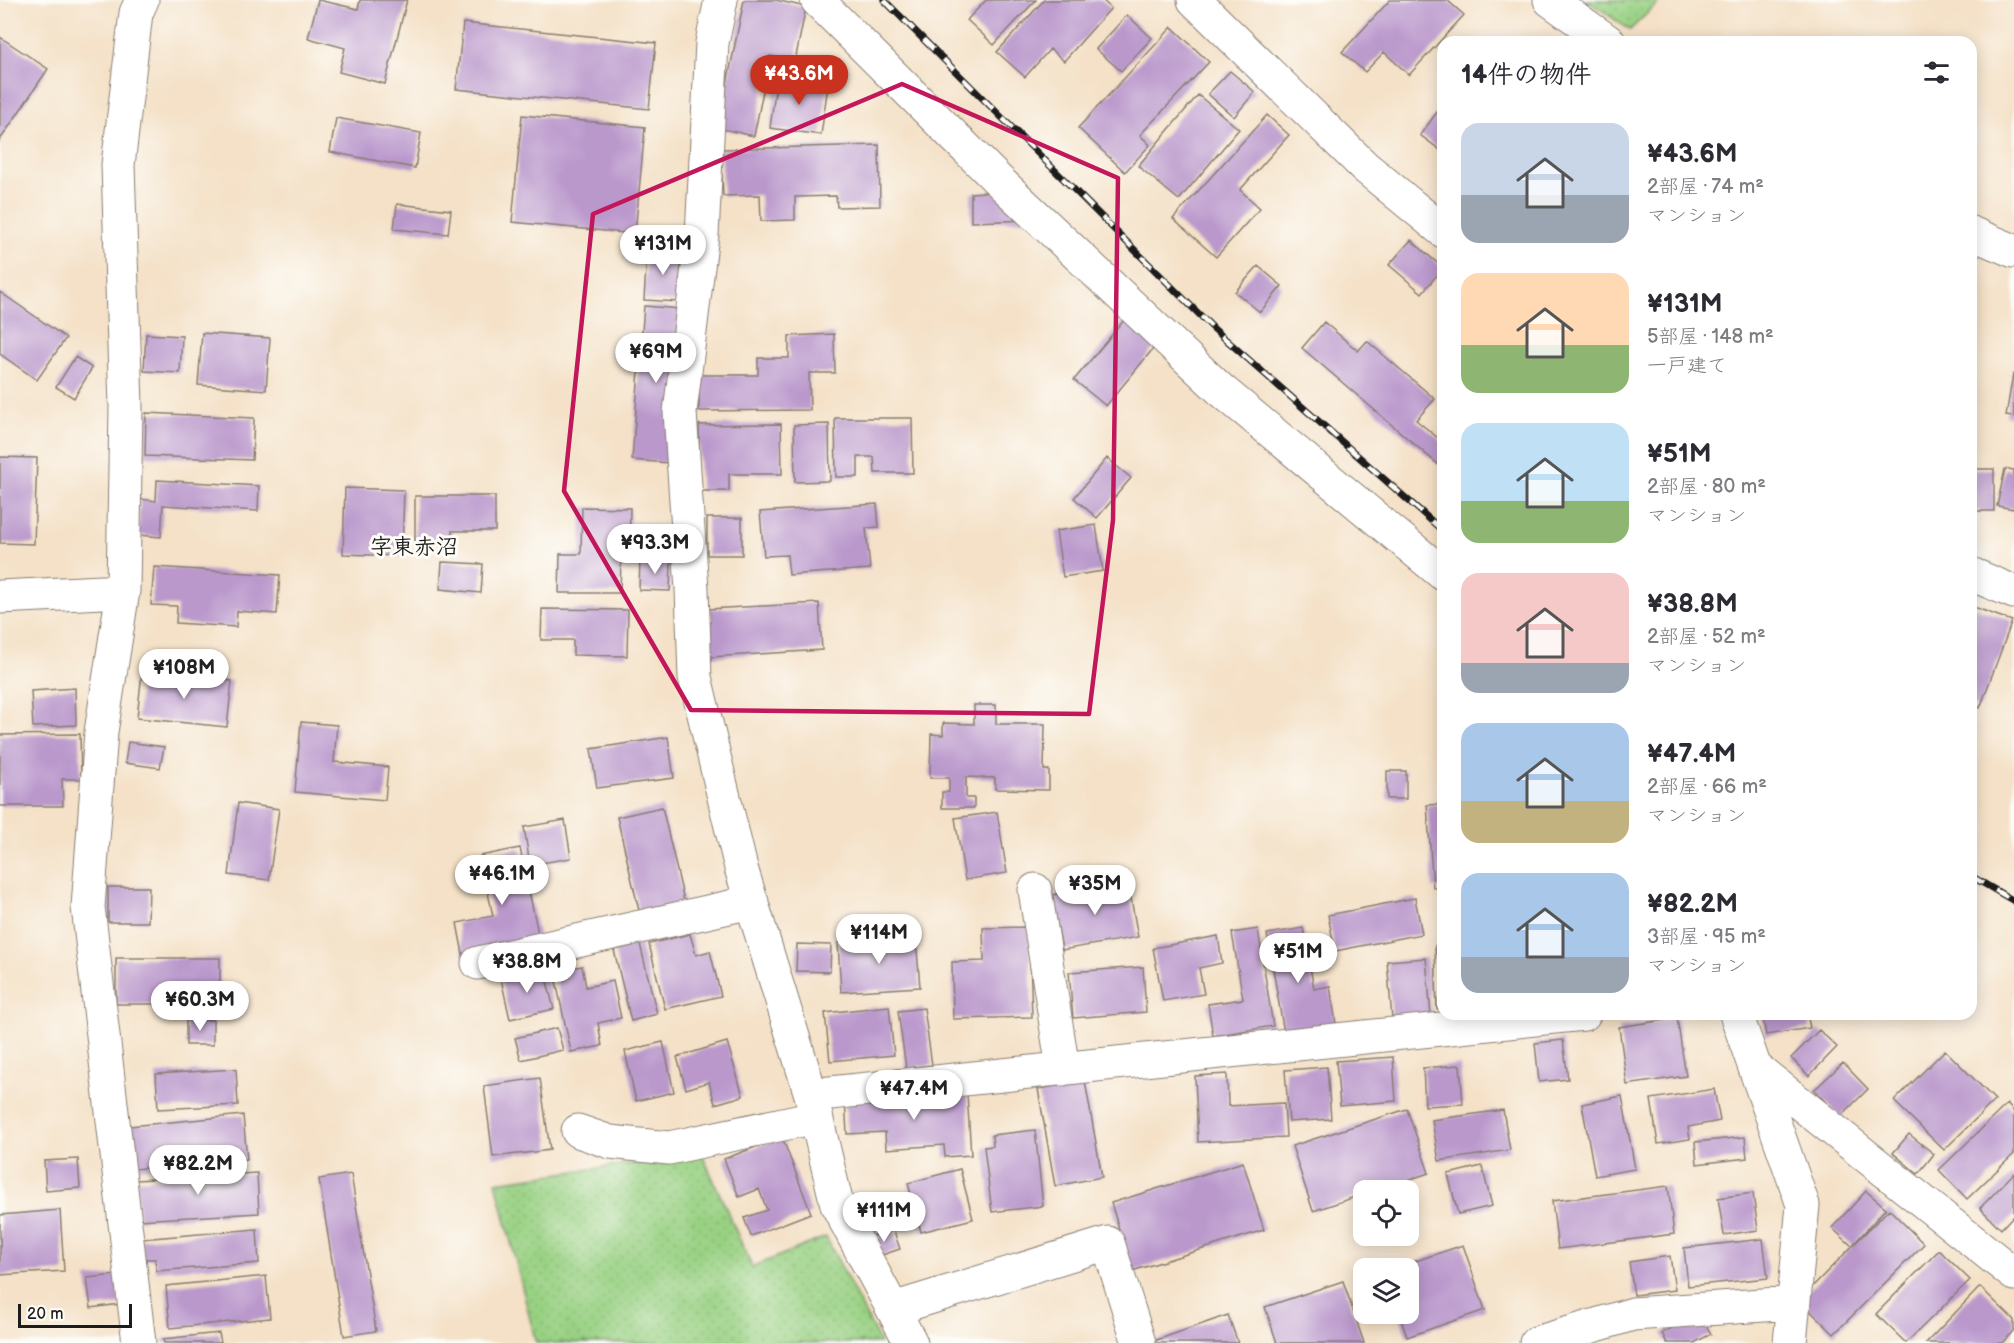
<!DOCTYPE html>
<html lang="ja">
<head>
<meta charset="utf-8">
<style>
  body { margin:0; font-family:"Balsamiq Sans","Klee One",sans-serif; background:#f7f7f7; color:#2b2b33; height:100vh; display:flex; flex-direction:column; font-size:22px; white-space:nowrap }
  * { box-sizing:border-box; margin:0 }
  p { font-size:20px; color:#7c7c81 }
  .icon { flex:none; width:33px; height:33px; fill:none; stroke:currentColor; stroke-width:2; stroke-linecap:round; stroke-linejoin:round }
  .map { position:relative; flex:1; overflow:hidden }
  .drawer { position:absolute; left:1437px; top:36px; width:540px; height:984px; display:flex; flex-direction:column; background:#fff; border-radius:18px; box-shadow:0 3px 15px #0003 }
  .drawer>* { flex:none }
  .controls { position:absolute; left:1353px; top:1180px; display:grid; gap:12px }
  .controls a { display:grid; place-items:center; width:66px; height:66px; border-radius:12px; background:#fff; box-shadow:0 3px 15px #0003; font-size:30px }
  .scale { position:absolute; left:18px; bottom:15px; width:114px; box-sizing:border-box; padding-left:6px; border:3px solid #1c1c1c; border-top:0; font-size:16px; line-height:21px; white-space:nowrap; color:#1c1c1c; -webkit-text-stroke:4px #fdfcf7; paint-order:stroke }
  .price { position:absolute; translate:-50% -51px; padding:0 14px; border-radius:21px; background:#fff; color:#222; font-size:20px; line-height:39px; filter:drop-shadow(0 2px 3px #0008) }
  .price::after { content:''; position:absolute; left:50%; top:36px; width:18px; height:14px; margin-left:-9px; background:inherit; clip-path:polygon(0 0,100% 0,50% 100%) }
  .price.on { background:#c8321e; color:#fff }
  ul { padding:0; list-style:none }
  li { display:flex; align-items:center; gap:18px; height:150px; padding:0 24px }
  li span { display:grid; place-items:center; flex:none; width:168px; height:120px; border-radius:18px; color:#555 }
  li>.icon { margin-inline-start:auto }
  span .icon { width:72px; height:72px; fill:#fffc; stroke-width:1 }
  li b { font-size:26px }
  h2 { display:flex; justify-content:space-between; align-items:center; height:72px; padding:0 24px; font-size:26px }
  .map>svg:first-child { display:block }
  .grass { fill:url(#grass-dots); stroke:#5a7650; stroke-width:1.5 }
  .building { fill:#ba98cc }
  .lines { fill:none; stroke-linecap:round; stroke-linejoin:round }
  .minor-casing { stroke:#887e72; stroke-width:35 }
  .minor { stroke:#fff; stroke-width:33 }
  .rail-casing { stroke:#1c1c1c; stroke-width:7 }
  .rail { stroke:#fdfcf7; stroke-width:4.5; stroke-dasharray:14; stroke-linecap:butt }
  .marked { fill:none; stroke:#c2185b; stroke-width:4.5; stroke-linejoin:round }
  .labels { text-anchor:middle; stroke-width:6; stroke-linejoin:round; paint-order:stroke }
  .quarter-label { font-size:22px; font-weight:bold; fill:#1c1c1c; stroke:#fdfcf7 }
</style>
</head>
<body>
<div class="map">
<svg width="2014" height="1343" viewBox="0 0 2014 1343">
  <defs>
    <pattern id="grass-dots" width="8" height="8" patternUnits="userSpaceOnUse" patternTransform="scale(1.5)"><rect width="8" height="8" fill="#99d183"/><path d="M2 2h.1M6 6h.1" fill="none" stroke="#83b371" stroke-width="1.8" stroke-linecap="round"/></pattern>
  </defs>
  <rect width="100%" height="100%" fill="#fdfcf7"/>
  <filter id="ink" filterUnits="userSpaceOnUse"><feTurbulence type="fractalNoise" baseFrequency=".0167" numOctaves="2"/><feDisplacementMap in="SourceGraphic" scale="12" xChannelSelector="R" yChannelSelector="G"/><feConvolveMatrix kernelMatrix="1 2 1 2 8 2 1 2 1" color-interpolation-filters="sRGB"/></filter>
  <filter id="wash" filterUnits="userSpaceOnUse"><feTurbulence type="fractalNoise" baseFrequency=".008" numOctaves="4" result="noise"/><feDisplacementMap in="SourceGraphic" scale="24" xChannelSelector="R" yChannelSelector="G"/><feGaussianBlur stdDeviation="1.35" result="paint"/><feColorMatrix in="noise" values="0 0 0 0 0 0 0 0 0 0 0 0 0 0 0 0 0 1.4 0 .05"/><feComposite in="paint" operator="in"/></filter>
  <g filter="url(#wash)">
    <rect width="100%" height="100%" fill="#f4e1c7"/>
    <path class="grass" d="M1587,0H1661L1630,30Z
      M702,1154L752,1267L826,1237L880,1343H536L496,1182Z"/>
    <g id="blocks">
      <path class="building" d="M318,0L358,9L360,0H407L385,84L339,72L345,48L308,38Z
        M744,0H776L806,7L795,61L770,56L754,136L718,128Z
        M986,0H1036L994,45L967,20Z
        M1044,0H1102L1111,8L1064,61L1050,49L1025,77L997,52Z
        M1390,0H1447L1464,15L1409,75L1384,52L1365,72L1342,52Z
        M1127,15L1152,38L1121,71L1096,49Z
        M463,23L656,43L649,109L456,89Z
        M1172,27L1209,62L1140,135L1150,145L1125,172L1078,128Z
        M0,37L48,69L0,140Z
        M1230,71L1255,92L1234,117L1208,94Z
        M777,77L828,85L821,135L770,128Z
        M1198,95L1239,129L1179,200L1138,166Z
        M1443,104V152L1420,135Z
        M522,115L645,127L635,234L512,222Z
        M1267,115L1289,135L1240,190L1260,208L1216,257L1173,219Z
        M336,118L421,133L415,168L330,152Z
        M879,145L880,206L837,207L836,196L795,197V220L761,221L760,195L723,196L721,149Z
        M998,191L1030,220L971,222V193Z
        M397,204L451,210L448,234L394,229Z
        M1411,240L1443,268L1422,293L1389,265Z
        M647,251L682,253L679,302L644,300Z
        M1258,266L1282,286L1260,312L1235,292Z
        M0,292L66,338L37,380L0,354Z
        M644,306L681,309L669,463L632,460Z
        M1125,319L1157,344L1106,406L1074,380Z
        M1324,322L1358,351L1367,341L1435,399L1416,420L1443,442L1441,467L1302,348Z
        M202,333L270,338L266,390L198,385Z
        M146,334L182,336L180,373L144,371Z
        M834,334L835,373H809L810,410L699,411V375H758V358H789V336Z
        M75,357L92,368L74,398L56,387Z
        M2013,374H2014V417L2006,416Z
        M146,413L254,418L252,460L145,456Z
        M835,418H912L913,473H875L874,457H858V477H836Z
        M781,424L782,474H729V491H700L699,425Z
        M829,424L830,481L795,482L794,425Z
        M0,457L37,458L34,544L0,543Z
        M1107,458L1131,478L1097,518L1074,498Z
        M1971,469H1994V511H1971Z
        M2005,469L2014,470V509L1997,506Z
        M157,480L259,486L258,511L163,505L161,537L138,535L140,499L156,501Z
        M345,488L404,490L402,556L343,554Z
        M415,496H495V531H452V543H415Z
        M877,504L879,527L866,528L870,569L789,575L787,555L764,556L760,512Z
        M582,507L630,508L629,559H621L620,593H559L560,554H581Z
        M707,518H742V555H707Z
        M1096,525L1103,571L1063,577L1056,531Z
        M640,559L671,560L670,591L639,590Z
        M442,562L483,564L481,593L440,589Z
        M154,567L280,575L277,614L237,611L236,627L176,623L177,606L151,605Z
        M819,603L822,650L710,657L708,609Z
        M1971,606L2012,621L1980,708L1971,704Z
        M542,609L628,610L627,656L573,655V640H541Z
        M142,672L232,681L227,727L137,718Z
        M75,688L76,725L33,727L31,691Z
        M974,705H996V724H1045L1044,770H1049V790L995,789V778L966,777V798H974V808H942V792H949V778H930L931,734L943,735V723L974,724Z
        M301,722L337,725L334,762L388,767L385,800L295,792Z
        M80,734L81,779H62L63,806H0V735Z
        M668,737L674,778L597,788L591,749Z
        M128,742L164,747L160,768L125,763Z
        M1387,771H1406V799H1387Z
        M238,803L279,809L269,880L229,875Z
        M1443,804V887L1433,888L1427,805Z
        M662,807L686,909L641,919L617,817Z
        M997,812L1007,873L965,880L955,818Z
        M565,820L571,858L530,865L524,827Z
        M520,848L539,938L463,954L457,923L493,916L480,856Z
        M1128,882L1138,937L1062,950L1052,895Z
        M108,887H149L148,922H108Z
        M1415,898L1422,934L1335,951L1328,915Z
        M1029,927L1032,1017L953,1019L952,962L984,961L983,928Z
        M1303,928L1314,989L1330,986L1336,1024L1284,1033L1267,934Z
        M1258,929L1273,1026L1213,1036L1208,1004L1243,999L1232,933Z
        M690,934L696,955L710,951L721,996L665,1009L649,944Z
        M1218,936L1222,963L1199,968L1204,994L1163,1001L1153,948Z
        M916,938L920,987L841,992L838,943Z
        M640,944L657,1014L631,1021L614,950Z
        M797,944L831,945L830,972L796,971Z
        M1435,946H1443V1009H1437Z
        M116,958H220V1004H116Z
        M1426,958L1431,1016L1392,1019L1387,961Z
        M582,966L586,987L613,981L621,1018L598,1023L602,1046L571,1052L554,972Z
        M1143,967L1146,1012L1073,1018L1069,972Z
        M544,970L554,1009L510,1019L501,979Z
        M889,1006L894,1055L830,1061L825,1013Z
        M924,1008L932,1065L906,1068L898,1011Z
        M1762,1014H1807L1810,1028L1766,1035Z
        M1677,1018L1686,1076L1627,1085L1619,1027Z
        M186,1020H213V1045H186Z
        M557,1028L563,1050L521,1060L515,1038Z
        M1819,1030L1837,1047L1809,1076L1791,1058Z
        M1563,1040L1568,1079L1539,1082L1535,1043Z
        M663,1042L674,1092L636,1101L625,1051Z
        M727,1042L743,1096L715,1104L709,1082L686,1089L677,1057Z
        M1945,1050L1995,1100L1944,1150L1894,1101Z
        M1393,1057L1396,1101L1340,1106L1336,1061Z
        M1843,1063L1868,1089L1840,1117L1814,1090Z
        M1460,1065L1463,1104L1425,1106L1423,1068Z
        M1327,1067L1331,1119L1289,1122L1285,1070Z
        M236,1069L238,1105L158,1109L156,1074Z
        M1227,1074L1228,1106L1284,1103L1286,1137L1198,1142L1195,1076Z
        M540,1078L550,1150L493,1157L484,1086Z
        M1085,1081L1102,1177L1055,1186L1038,1089Z
        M1714,1089L1720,1121L1688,1127L1690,1139L1658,1144L1651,1099Z
        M967,1093L971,1155L945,1157L944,1145L886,1149L885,1132L847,1134L845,1099Z
        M1622,1096L1635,1169L1595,1176L1582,1104Z
        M2007,1104L2014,1112V1154L1967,1199L1939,1170Z
        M1407,1109L1429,1173L1374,1191H1364V1194L1313,1211L1292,1146Z
        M1503,1110L1510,1150L1439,1161L1432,1120Z
        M243,1115L247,1159L134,1169L130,1126Z
        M1035,1130L1043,1206L992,1212L984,1147L993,1146L992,1135Z
        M1909,1134L1934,1154L1918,1174L1893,1153Z
        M782,1137L811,1213L751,1236L744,1218L767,1210L759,1189L739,1197L724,1159Z
        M1745,1137L1747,1158L1697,1164L1695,1142Z
        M78,1159L80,1188L46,1191L44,1161Z
        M1243,1162L1264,1230L1132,1271L1111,1203Z
        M1482,1166L1492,1206L1458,1214L1448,1174Z
        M960,1169L973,1219L921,1232L908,1183Z
        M257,1173L259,1213L139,1220L136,1180Z
        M2014,1173V1215L2001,1229L1980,1208Z
        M351,1174L376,1331L344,1336L319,1179Z
        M1668,1186L1674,1234L1558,1249L1552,1201Z
        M1866,1191L1886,1208L1852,1246L1832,1228Z
        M1753,1193L1758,1230L1724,1235L1718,1198Z
        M1889,1209L1924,1244L1834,1334L1799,1300Z
        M60,1210L64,1271L0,1275V1215Z
        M257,1229L259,1263L156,1271L155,1259H143L141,1239Z
        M893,1229L900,1249L876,1257L868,1237Z
        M1763,1239L1768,1278L1688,1286L1684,1248Z
        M1463,1245L1485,1310L1407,1337L1399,1314H1408V1269H1392Z
        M1939,1250L1970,1280L1906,1343L1876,1314Z
        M1670,1256L1675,1290L1634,1295L1629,1262Z
        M117,1275L120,1304L91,1308L87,1278Z
        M266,1276L270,1318L170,1328L166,1286Z
        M1343,1281L1364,1343H1277L1265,1307Z
        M1980,1287L2014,1320V1330L2002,1343H1926Z
        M1700,1314L1711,1334L1694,1343H1667L1662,1333Z
        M1228,1315L1238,1343H1148Z
        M219,1333L221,1343H164L163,1339Z"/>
    </g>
  </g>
  <g filter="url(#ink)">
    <use href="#blocks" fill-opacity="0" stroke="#887e72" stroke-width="1.5"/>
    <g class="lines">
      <defs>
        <path id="minor" d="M721,0L712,43L702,235L680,412L692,589L695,677L741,868L811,1095L837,1205L911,1343
          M817,0L997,179L1220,389L1443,574
          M1194,0L1365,167L1443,231
          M1550,0L1609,42
          M1971,233L2014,251
          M1971,574L2014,592
          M0,597L123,591
          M1035,890L1063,1069
          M478,963L752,902
          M1736,1014L1803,1205L1790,1343
          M1757,1069L2014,1274
          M811,1095L1584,1014
          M578,1131L610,1142L669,1148L816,1117
          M893,1309L1108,1243L1139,1343
          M139,1343L88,907L101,732L123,591L126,406L118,165L136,13L142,0
          M1536,1343L1633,1314L1792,1303"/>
      </defs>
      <use href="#minor" class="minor-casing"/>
      <use href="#minor" class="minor"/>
      <defs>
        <path id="rail" d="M884,0L1214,329L1443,531
          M1971,876L2014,901"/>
      </defs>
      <use href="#rail" class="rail-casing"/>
      <use href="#rail" class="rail"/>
    </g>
  </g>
  <path class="marked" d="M902,84L1118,178L1113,520L1089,714L691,710L564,491L593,214Z"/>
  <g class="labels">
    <g class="quarter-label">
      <text x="414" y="554">字東赤沼</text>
    </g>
  </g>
</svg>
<div class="controls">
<a><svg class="icon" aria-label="locate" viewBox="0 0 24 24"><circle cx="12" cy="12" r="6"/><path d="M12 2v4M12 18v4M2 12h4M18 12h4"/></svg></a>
<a><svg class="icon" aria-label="layers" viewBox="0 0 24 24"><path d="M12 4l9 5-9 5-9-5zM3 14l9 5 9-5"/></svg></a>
</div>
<div class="scale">20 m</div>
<b class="price on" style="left:799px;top:106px">¥43.6M</b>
<b class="price" style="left:663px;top:276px">¥131M</b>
<b class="price" style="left:656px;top:384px">¥69M</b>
<b class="price" style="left:655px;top:575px">¥93.3M</b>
<b class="price" style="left:184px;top:700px">¥108M</b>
<b class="price" style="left:502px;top:906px">¥46.1M</b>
<b class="price" style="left:1095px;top:916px">¥35M</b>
<b class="price" style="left:879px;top:965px">¥114M</b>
<b class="price" style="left:1298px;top:984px">¥51M</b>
<b class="price" style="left:527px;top:994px">¥38.8M</b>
<b class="price" style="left:200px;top:1032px">¥60.3M</b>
<b class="price" style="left:914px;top:1121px">¥47.4M</b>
<b class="price" style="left:198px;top:1196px">¥82.2M</b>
<b class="price" style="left:884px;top:1243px">¥111M</b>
<section class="drawer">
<h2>14件の物件<svg class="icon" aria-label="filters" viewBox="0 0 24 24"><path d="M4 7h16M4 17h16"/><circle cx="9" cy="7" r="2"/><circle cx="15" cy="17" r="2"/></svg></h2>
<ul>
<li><span style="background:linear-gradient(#c9d6e8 60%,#9aa5b1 0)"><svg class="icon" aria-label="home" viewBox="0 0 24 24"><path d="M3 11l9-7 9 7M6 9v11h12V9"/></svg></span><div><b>¥43.6M</b><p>2部屋 · 74 m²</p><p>マンション</p></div></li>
<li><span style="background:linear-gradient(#ffd9b3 60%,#8fb573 0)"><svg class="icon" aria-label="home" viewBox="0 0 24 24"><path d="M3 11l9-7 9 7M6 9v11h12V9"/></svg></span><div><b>¥131M</b><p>5部屋 · 148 m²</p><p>一戸建て</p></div></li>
<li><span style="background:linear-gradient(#bfe0f5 65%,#8fb573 0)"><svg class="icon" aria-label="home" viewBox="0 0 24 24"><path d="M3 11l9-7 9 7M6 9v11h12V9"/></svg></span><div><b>¥51M</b><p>2部屋 · 80 m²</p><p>マンション</p></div></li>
<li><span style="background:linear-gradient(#f6c9c9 75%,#9aa5b1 0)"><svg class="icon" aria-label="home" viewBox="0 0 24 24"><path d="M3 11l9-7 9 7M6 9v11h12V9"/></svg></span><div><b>¥38.8M</b><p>2部屋 · 52 m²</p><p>マンション</p></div></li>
<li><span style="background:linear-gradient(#a9c7e8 65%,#c2b280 0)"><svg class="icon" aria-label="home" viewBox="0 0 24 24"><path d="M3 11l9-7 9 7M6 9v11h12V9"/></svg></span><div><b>¥47.4M</b><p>2部屋 · 66 m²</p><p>マンション</p></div></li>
<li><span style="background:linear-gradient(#a9c7e8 70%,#9aa5b1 0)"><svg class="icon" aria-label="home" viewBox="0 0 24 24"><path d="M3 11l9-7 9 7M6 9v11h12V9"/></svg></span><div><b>¥82.2M</b><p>3部屋 · 95 m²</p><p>マンション</p></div></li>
</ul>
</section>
</div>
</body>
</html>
